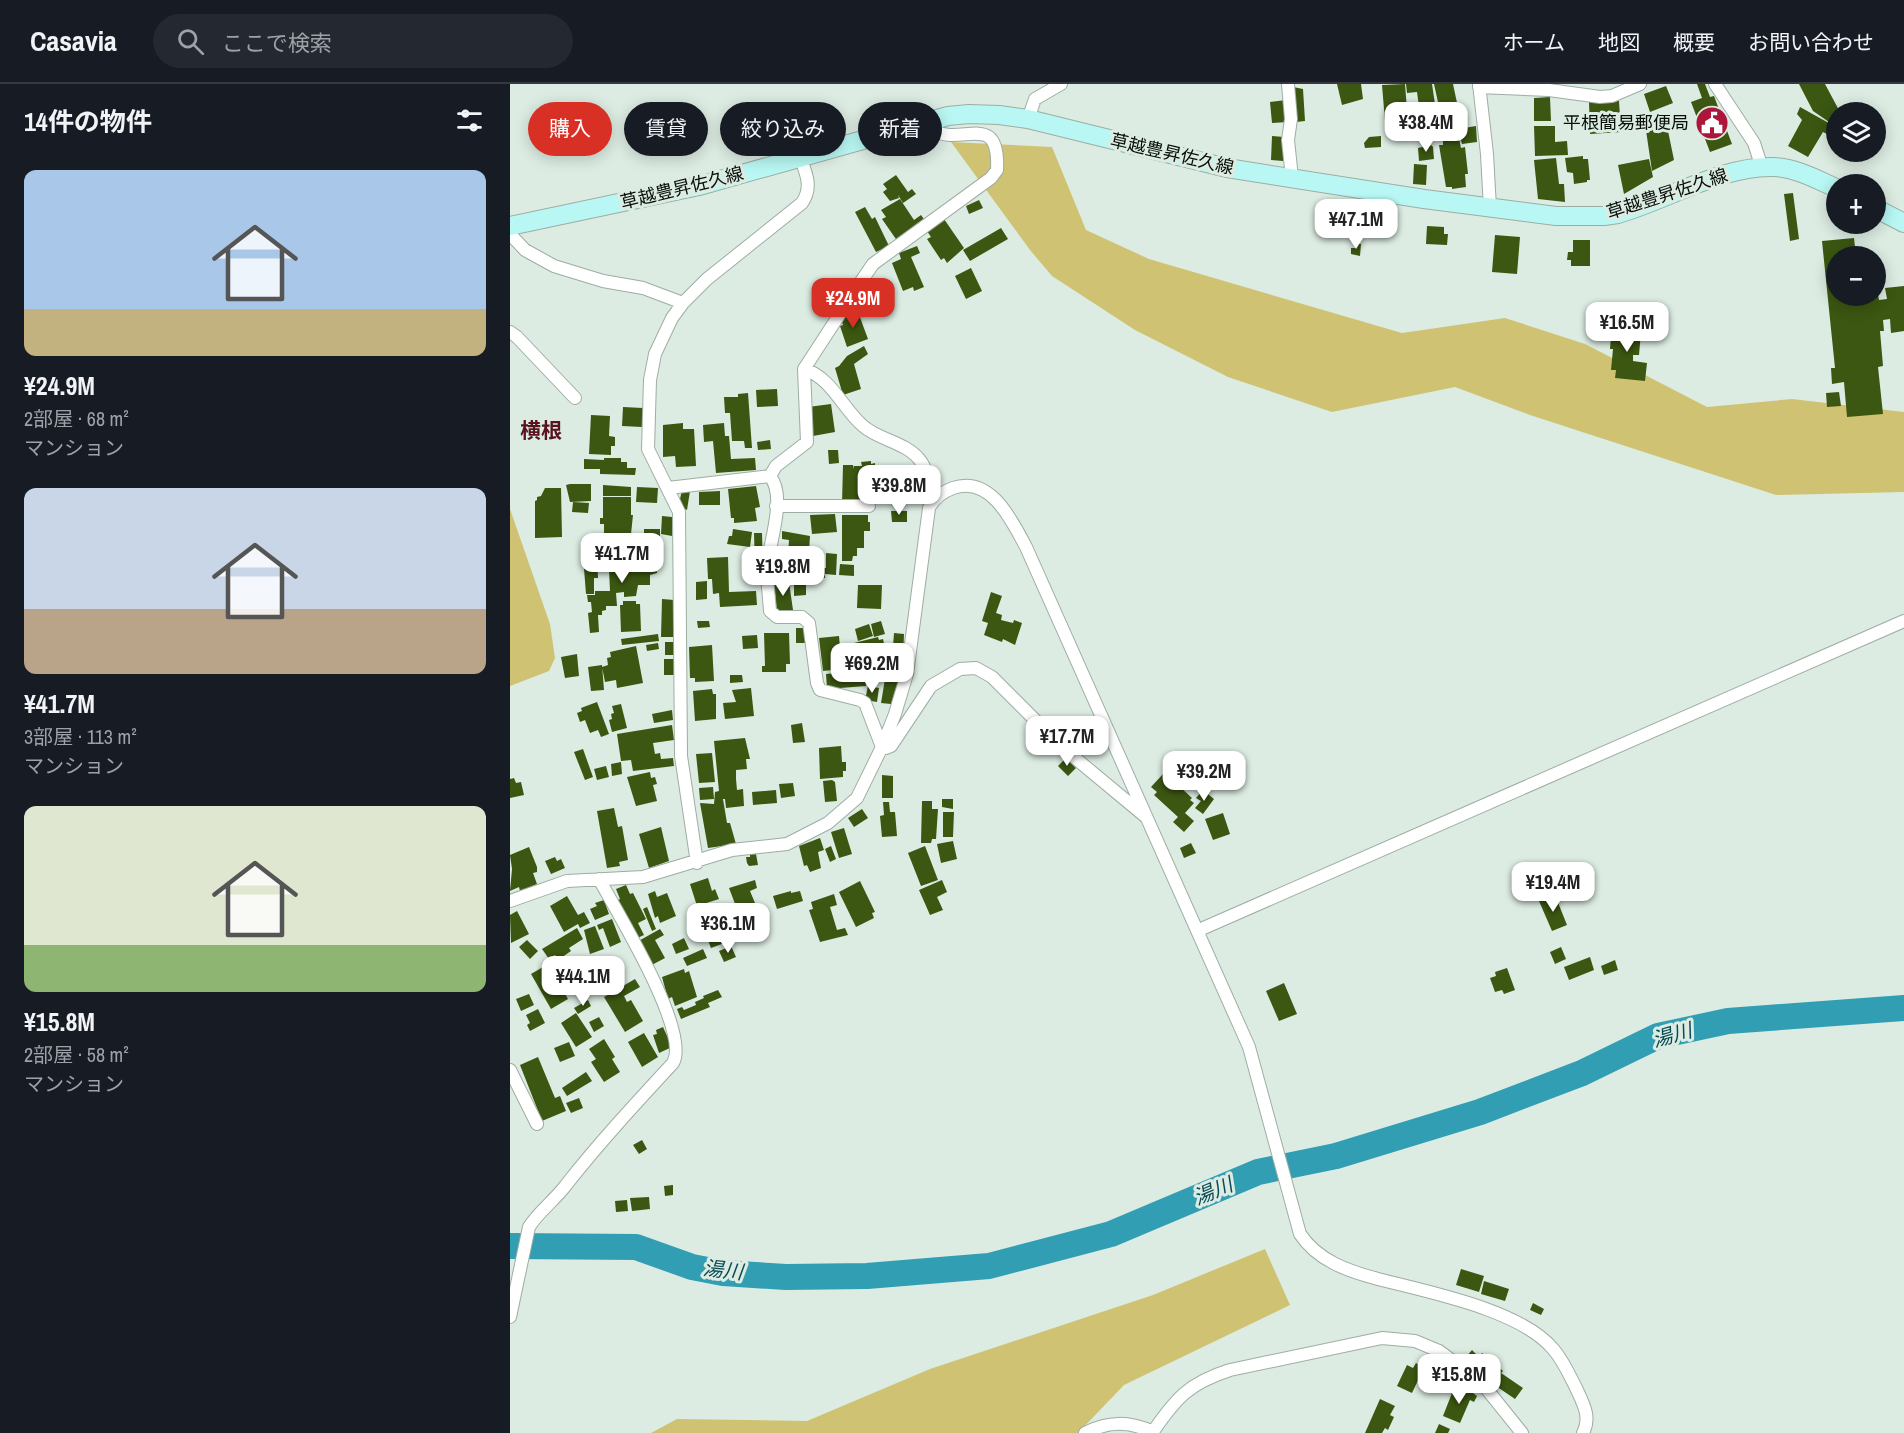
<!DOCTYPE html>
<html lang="ja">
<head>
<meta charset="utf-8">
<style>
  body { margin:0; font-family:"Archivo Narrow","Noto Sans JP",sans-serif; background:#242831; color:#f1f3f6; height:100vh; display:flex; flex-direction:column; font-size:22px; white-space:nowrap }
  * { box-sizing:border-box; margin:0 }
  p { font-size:20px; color:#9ea1a6 }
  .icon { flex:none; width:33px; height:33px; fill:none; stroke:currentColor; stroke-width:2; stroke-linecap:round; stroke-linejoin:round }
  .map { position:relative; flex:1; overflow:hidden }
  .panel { display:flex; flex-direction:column; background:#171b24; width:510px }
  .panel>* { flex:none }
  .hud { position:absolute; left:18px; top:18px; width:570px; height:54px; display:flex; gap:12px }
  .buttons { position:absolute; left:1316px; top:18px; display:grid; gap:12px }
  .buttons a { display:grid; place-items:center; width:60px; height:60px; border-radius:50%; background:#171b24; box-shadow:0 3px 15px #0003; font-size:30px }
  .price { position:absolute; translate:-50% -51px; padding:0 14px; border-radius:12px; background:#fff; color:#222; font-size:20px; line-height:39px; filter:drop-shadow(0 2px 3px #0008) }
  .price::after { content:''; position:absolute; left:50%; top:36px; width:18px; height:14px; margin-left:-9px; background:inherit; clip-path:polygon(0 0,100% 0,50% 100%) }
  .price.on { background:#d93025; color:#fff }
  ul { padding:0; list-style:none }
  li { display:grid; align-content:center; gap:12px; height:318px; padding:0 24px }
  li span { display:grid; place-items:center; height:186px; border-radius:12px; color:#555 }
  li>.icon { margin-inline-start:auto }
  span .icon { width:108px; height:108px; fill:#fffc; stroke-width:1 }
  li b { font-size:26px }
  h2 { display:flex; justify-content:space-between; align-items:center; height:72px; padding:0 24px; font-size:26px }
  .tag { padding:0 21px; border-radius:27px; background:#171b24; box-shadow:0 3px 15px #0003; font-size:21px; line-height:54px }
  .tag.on { background:#d93025; color:#fff }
  header { display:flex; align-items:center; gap:36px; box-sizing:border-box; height:84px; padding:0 30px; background:#171b24; border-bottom:2px solid #363941 }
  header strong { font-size:28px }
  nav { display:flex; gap:33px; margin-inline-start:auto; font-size:21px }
  .search { width:420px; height:54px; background:#242831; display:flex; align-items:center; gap:15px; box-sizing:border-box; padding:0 21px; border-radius:33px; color:#9ea1a6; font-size:22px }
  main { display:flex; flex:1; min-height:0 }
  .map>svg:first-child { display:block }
  .green { fill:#cfc373 }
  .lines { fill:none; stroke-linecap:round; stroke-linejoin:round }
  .river { stroke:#319eb4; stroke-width:26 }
  .building { fill:#3b5711 }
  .street-casing { stroke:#9eada3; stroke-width:14 }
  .secondary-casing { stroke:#9eada3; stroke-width:20 }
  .street { stroke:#fff; stroke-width:12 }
  .secondary { stroke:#b8f7f3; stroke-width:18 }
  .labels { text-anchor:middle; stroke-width:6; stroke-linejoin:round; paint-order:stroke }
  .poi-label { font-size:18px; fill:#080d0a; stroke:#dcece2; text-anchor:end }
  .street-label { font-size:18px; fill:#080d0a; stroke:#dcece2 }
  .water-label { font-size:20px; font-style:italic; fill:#094955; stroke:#dcece2 }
  .quarter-label { font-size:21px; font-weight:bold; fill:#58131f; stroke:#dcece2 }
</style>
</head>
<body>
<header>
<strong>Casavia</strong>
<div class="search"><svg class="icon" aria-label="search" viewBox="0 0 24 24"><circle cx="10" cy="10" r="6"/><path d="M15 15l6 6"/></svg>ここで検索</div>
<nav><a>ホーム</a><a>地図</a><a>概要</a><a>お問い合わせ</a></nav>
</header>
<main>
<section class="panel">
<h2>14件の物件<svg class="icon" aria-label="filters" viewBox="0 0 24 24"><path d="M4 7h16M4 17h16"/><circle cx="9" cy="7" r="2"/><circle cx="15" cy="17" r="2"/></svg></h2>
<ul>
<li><span style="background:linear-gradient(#a9c7e8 75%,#c2b280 0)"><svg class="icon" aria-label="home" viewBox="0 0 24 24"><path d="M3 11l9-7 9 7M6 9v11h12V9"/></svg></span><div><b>¥24.9M</b><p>2部屋 · 68 m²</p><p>マンション</p></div></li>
<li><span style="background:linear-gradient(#c9d6e8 65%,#b9a48a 0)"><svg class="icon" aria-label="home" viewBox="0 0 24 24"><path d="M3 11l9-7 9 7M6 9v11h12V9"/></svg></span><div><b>¥41.7M</b><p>3部屋 · 113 m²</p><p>マンション</p></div></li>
<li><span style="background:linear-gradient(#dfe7d0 75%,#8fb573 0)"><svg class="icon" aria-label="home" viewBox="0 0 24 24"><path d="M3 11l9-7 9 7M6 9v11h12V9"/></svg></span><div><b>¥15.8M</b><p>2部屋 · 58 m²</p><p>マンション</p></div></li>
</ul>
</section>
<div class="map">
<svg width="1394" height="1349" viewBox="0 0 1394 1349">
  <rect width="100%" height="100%" fill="#dcece2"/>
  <path class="green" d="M441,58L542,63L576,146L639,175L892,249L995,234L1075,260L1197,323L1282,315L1394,328V408L1266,411L1020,331L945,303L822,328L718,293L625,246L542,192L520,166Z
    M0,425L40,540L45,574L39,587L0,602Z
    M755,1165L780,1221L614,1301L568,1349H141L167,1335L297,1337L420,1285L643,1211Z"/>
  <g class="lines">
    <path class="river" d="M0,1162L126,1163L182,1183L213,1189L276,1193L357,1192L479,1182L601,1150L748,1088L826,1072L970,1028L1072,989L1148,952L1218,937L1394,924"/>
  </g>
  <path class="building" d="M827,0H851L853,15L832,21Z
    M895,0L897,26L890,27L891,36L875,37L872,1Z
    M896,0H922L928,40L922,41L920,29L910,30L907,8L897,9Z
    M924,0H943L950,33L948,36L935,39L934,31L931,32Z
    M1187,0H1195L1200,13L1204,12L1222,60L1200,68L1181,18L1192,14Z
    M1289,0H1315L1330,28H1326V35L1319,38L1303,27Z
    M1156,2L1163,19L1140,28L1134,10Z
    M783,3L793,5L795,37L786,38Z
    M1040,13L1041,37H1024V14Z
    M776,16L778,38L762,39L760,18Z
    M1109,17L1111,48L1080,50L1079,18Z
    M1290,23L1326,43L1325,54L1313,48L1298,73L1278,62L1292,36L1287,30Z
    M1150,30L1153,43L1157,42L1164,76L1142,87L1134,33Z
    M966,42L967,58L952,60L948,45Z
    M1024,42H1045V58L1057,57L1058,71L1025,72Z
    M947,44L951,64L955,63L958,90H955L956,103L942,105V103H936L929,61H933V45Z
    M762,52L774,53L773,77L761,76Z
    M871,52V63L855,64L854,59L859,53Z
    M921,61L923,63L924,75L909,77L908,64Z
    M1073,72V75H1078L1080,96H1077V98L1064,100L1063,89L1057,88L1055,74Z
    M1046,74L1049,100H1054L1055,118L1028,115L1024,76Z
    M1139,75L1143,93L1114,110L1108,81Z
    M904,80L917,81L916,101L903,100Z
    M386,91L398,108L402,105L406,110L393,119L388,111L389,114L380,117L373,108L377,105L373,100Z
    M1283,109L1289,155L1280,157L1274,110Z
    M390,115L404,136L411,131L416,138L388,158L372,135L376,133L371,126Z
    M469,116L473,124L459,130L456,122Z
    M355,123L362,135L365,133L379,162L366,168L345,128Z
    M837,127L850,128L849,137L836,136Z
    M434,135L454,164L437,179L434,174L431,176L417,155L421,153L417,147Z
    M917,142L934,143V150H938L937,161L916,160Z
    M491,144L498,155L460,177L453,166Z
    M985,151L1010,153L1007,190L982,188Z
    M1344,154L1346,172H1326V212H1365V191L1369,216L1377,215L1375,204L1394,202V247L1381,249L1380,235L1373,236L1374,247H1370L1373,282L1368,283L1373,330L1337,333L1334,298L1322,300L1321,284H1325L1312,157Z
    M1063,156H1080V182H1061V176H1057L1058,168H1063Z
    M845,159L851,160L850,172L841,170V164H845Z
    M407,162L410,169L401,173L414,203L404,207L403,203L393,207L382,179L391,175L389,169Z
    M461,184L472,207L456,215L445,192Z
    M342,227L343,229L348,228L358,255L337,263L330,242L333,241L331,236L336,232L335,230Z
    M1102,239L1127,241V248H1131L1129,271H1123V277L1137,279L1135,297L1105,294L1106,286H1101L1103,265H1100Z
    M354,262L358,270L344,280L351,305L333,311L325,284L329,282L337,272Z
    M267,305L268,322L247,323L246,306Z
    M1329,308L1331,322L1317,323L1316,309Z
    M238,309L242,364H235L234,357H222L220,329H215L214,313H228V310Z
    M321,320L325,348L303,352L298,323Z
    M113,323L133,324L132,343L112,342Z
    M81,331L100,332L99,352L105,353V362H101V371L79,370Z
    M173,339V345H184L186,382L166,383L165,372L153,373V341Z
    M214,339L215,352H219L221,375L245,374L246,386L206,389L203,357L194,358L193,341Z
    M260,356L261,365L248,366L247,358Z
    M318,366H328L329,379L319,380Z
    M94,374H111V378H117V384H126L125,391L90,390V385H74V375L94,376Z
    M361,377V380L365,379V391L352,392L353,420H332L333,381H343L344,385V382H352L351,378Z
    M60,400H81V417L60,418L56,401Z
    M93,401L121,403V412H93Z
    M246,402L250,423L245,424L247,437L224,439V434H221L218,405Z
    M127,403L148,404L147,419L126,418Z
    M35,404H51L52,453L25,454V417L27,416V413L31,412Z
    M172,406L180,407L177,426L173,424L170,415Z
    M210,407V421H189V408Z
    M93,413H121V431H123L121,450L94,451V440H90V434H93Z
    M63,418L79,419L78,429L62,428Z
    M381,427H397V438H382Z
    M325,430L327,448L302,450L300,431Z
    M332,431H358V438H360V447H354V464H347V472H343L342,477H332Z
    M152,432L162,433V452L151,450Z
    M134,445H150V452L134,451Z
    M223,445L242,448L240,463L217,460L219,452H222Z
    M272,447L300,452L298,483L316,484V469L327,470L326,491L315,490V494L297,493V489L277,488L279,456L272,455Z
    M244,449H252L253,484L245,485Z
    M91,452L128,454L127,468L90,467Z
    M145,469L147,489L140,491V501H128L126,512L114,513V508L106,509L107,522H96V526L92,527V531H88L89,548L80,549L78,529L82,528L81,518H78L77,511H85V516V507H100L99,486L115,485L114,470Z
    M87,471L88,494H84V510H76L73,472Z
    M218,473L219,508L246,507L247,521L210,523L209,509L203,510L202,495H198L197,474Z
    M330,480L344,481V492L329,491Z
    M197,497V515L186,516V498Z
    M279,498L283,526L267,528L264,499Z
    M296,498V511L284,512V499Z
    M348,501H372L371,525L347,524Z
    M481,508L492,512L486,529L492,531L491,536L503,539L504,536L512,539L505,561L493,555L492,558L474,551L478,539L472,537Z
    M152,515L164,516L163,553H151Z
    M113,517H126V520H130L131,547L111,548L110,521H113Z
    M187,537H199L200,543L188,544Z
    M371,537L375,550L364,553L361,540Z
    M359,540L363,552L348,557L345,545Z
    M286,544H295V559H286Z
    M254,549H279L280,580H276V588H252V582H255Z
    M384,549L394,550L393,577L382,576Z
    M148,550L149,557L112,561L111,555Z
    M247,551L248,564L233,565L232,552Z
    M329,552L332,585L313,587L309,554Z
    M368,553L369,556L373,555L375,564L346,568L344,559Z
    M155,558H164V571H155Z
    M148,559L149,565L137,567L136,561Z
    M202,561L204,597L185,598V594H180L179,563Z
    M126,562L133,599L107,604L106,596L95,598L92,583L98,581L97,574L101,573L100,568Z
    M67,570L69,592L55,594L51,573Z
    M354,573L356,602L317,605L316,590L339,588L338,574Z
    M154,575H164V591H154Z
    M92,581L94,606L81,607L78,583Z
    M220,591H232L233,598L220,599Z
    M375,595L388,598L381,620L371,619Z
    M358,602L369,604L367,618L355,616Z
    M241,604L244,632L215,635L213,619L226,618L222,606Z
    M202,605L203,610H206V635L185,637L183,607Z
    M87,618L99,650L91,653L88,646L80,649L75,636L70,638L67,629L72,627L71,624Z
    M111,620L117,644L102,648L99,636L102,635L101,630L104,629L102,622Z
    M162,626L163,636L144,639L142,630Z
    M292,639L295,658L283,659L281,641Z
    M162,641L164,656L143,659L145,670L150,669L151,675L163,674L164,682L123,687L121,676L111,677L107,650Z
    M235,654L240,675H236L237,685L226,686V695L227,706L233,705L234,722L216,724L215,715H213L217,739H220L226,760L198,764L190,719L204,720L205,708L209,707L204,657Z
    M331,662L332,678H336V687H333V693L310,695L309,664Z
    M73,665L83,693L75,696L64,668Z
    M202,669L205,698L189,699L186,670Z
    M556,674L566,684L558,692L548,682Z
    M111,678L112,690L102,692L101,680Z
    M96,682L99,693L87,696L84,685Z
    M140,688L141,694L145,693L147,700L143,701L147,717L126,722L117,693Z
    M660,688L670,697L667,700L682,714L680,716L684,719L675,729L684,737L674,748L663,738L668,733L644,711L647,708L641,703L653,690L656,693Z
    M372,691L383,692V714H372Z
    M4,694L6,699L11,698L14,711L0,714V695Z
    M322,696L325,698L327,717L315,718L313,697Z
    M283,699L285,712L271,714L269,700Z
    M203,703L204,715L190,716L189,704Z
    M266,706L267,719L243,721L242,708Z
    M693,706L704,715L693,730L685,724L691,717L686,714Z
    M432,715H443V725L432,723Z
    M412,717H422V725H428L426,755H422L421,759H411Z
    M373,718H379L380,728H385L387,752L372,753L370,732L374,731Z
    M104,724L108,743L112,742L118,776L109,778L110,782L97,784L87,727Z
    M352,725L358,734L344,743L338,734Z
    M433,728H444L443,753H433Z
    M713,729L720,750L703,756L695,735Z
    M151,743L159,777L139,784L129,750Z
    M334,744L342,770L329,774L321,748Z
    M310,754L314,766L308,768L311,784L300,788L297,781L294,782L289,762Z
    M443,757L447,775L431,779L427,760Z
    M681,759L686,769L674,774L670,764Z
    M321,762L326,775L320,778L315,765Z
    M415,762L428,796L411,802L398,769Z
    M19,763L27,783V788L23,789L27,800L10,807L9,803L0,807L2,785L0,771Z
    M240,770H246L248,781L239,782L237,779L236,773H240Z
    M45,773L47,777L51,775L55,784L41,790L35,777Z
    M198,794L202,807L205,805L209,815L187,822L180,800Z
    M245,796L247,804L240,807L250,831L222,842L216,829L227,825L219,804Z
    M432,796L437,808L427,813L433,826L420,831L409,806Z
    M350,797L365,828L362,829L364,834L346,843L329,808Z
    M116,801L120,810L123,809L136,835L128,839L134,851L123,856L106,817L110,815L106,805Z
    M145,807L147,813L157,809L166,832L150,839L148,832L145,834L138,810Z
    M281,807V809L290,807L293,817L267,825L263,812Z
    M324,810L327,821L320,823L327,846L335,844L338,851L310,858L299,826L303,825L301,818Z
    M1045,811L1057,841L1042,847L1029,817Z
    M57,812L68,831L74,828L80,839L70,844L68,840L54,848L40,822Z
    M94,816L99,830L85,836L80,825L87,822L85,819Z
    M200,820L203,828L206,827L217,858L201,864L186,825Z
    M137,823L146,845L142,847L133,825Z
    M7,827L19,850L1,859L0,831Z
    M102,835L111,858L100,863L93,844L89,846L87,841Z
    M85,842L94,865L80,870L74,846Z
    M67,844L73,855L59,864L61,867L48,876L45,871L39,875L32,865Z
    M150,845L154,851L145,856L155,874L138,883L125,859Z
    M174,854L179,865L166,870L162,860Z
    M17,856L28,867L20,875L9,863Z
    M221,862L226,873L214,878L209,867Z
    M1051,863L1056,875L1045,880L1040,868Z
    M193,865L197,874L177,882L173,874Z
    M1080,873L1084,886L1059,896L1054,883Z
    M1105,876L1108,886L1094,891L1091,882Z
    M38,880L58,915L41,925L21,890Z
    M997,884L1005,906L994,910L992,906L985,908L980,894L986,892L985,888Z
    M174,885L175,889L179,887L187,913L165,922L162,913L158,915L152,893Z
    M125,895L130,903L114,912L117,918L121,916L133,937L115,948L94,913Z
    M774,899L787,930L769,937L756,907Z
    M208,906L212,913L198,919L200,923L171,935L167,925L172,923L174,926L186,921L185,918L194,914L193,912Z
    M19,910L24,921L11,927L6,915Z
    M78,916L81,922L68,930L64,924Z
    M28,925L35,939L20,947L17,941L20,939L16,931Z
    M66,929L82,953L66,963L51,939Z
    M89,933L94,942L84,948L79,938Z
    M153,943L162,963L149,969L143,951L147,950L146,946Z
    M134,949L148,973L132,983L118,958Z
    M94,955L105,973L102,975L110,988L94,998L81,978L86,975L79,965Z
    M59,958L65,972L50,978L44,964Z
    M28,973L45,1014L50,1012L56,1027L32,1037L10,981Z
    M76,988L82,997L57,1012L52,1004Z
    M69,1014L73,1024L61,1029L56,1019Z
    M132,1056L137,1065L129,1070L123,1061Z
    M163,1101V1111L155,1112L154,1102Z
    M139,1113L140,1125L122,1127L120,1114Z
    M117,1116L118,1127L106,1128L105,1117Z
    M951,1185L974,1192L969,1208L946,1201Z
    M974,1197L999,1205L995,1217L971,1210Z
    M1023,1219L1034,1225L1031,1231L1020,1226Z
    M962,1266L969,1273L972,1269L993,1287L991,1289L1013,1304L1005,1315L983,1300L984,1299L956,1273Z
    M906,1279L911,1282L909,1286L912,1288L902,1309L887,1302L897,1281L903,1284Z
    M928,1285L941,1290L936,1302L923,1297Z
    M955,1303L967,1312L964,1318L960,1316L950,1339L933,1332L942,1309L951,1312Z
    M870,1315L885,1322L880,1331L884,1333L878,1346L875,1344L872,1349H855Z
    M929,1340L940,1345L938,1349H925Z"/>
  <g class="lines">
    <defs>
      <path id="street" d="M778,0L781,35L778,56L782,94
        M969,0L977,70L980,124
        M1205,0L1244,59L1252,84
        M969,3L1039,6L1090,13L1102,12L1130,0
        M518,35L525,15L551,0
        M0,150L15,166L44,182L93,197L133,204L173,219
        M0,248L7,253L65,314
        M294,285C322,294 332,324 353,342C369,356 395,358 409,375C419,386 417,401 428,412
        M260,392C277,413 259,459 257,484C257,498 259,513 260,527L267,533H292L299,539L307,599L310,606L350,616L355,619L372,663L376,664L381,662L421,602L450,585L466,584L482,593L553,664L636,733
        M158,404L260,392L266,382L297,358L294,285L350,199L363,180L481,94L487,86C490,26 452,62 425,47C422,45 418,40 415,37
        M266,422H359
        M187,779L171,672L169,428L138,365L140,296L145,270L162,234L173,219L197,195L292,119C303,103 296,89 290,73
        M0,817L57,797L133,793L222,766L277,760L318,739L347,714L372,663L385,630L397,590L419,424C424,414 432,408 443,404C481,391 502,437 516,463L739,963L790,1150C808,1177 838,1187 868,1195C918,1208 1012,1226 1044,1266C1054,1278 1060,1292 1067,1306C1074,1321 1081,1334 1073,1349
        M689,846L1394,537
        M0,986L27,1040
        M0,1233L19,1143C29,1127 45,1116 56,1101C89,1059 126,1019 163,979C181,948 107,828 89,795
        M575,1349C598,1337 619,1337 643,1348
        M642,1349C666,1314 679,1299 720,1286L872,1254L905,1257L929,1267L971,1298L1012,1349"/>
      <path id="secondary" d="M1365,124L1394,139
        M0,142L189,102L438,32L459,30L489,31L518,35L717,84L914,115L1046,132H1094L1108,130C1157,116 1213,81 1264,83C1286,84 1306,95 1326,104"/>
    </defs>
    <use href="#street" class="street-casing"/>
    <use href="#secondary" class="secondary-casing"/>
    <use href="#street" class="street"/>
    <use href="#secondary" class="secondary"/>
  </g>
  <defs>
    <symbol id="civic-disc" viewBox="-11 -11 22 22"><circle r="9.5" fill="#ac163a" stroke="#dcece2"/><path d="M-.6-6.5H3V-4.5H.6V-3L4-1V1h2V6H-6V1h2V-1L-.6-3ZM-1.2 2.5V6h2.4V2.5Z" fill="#fff"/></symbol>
  </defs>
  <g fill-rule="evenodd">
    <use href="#civic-disc" x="1183" y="20" width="38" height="38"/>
  </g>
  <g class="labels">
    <g class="poi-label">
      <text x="1179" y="45">平根簡易郵便局</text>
    </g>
    <g class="street-label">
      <text transform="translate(662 70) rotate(13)" y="6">草越豊昇佐久線</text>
      <text transform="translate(172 104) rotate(-14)" y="6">草越豊昇佐久線</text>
      <text transform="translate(1157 110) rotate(-18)" y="6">草越豊昇佐久線</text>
    </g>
    <g class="water-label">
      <text transform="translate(1162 951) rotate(-16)" y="7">湯川</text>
      <text transform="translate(703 1107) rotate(-23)" y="7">湯川</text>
      <text transform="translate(213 1186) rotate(6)" y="7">湯川</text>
    </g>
    <g class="quarter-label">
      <text x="31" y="354">横根</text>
    </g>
  </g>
</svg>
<div class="buttons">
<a><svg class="icon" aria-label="layers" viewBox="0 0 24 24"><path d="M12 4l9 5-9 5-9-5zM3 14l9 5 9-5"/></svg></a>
<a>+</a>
<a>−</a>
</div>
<b class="price" style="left:916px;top:69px">¥38.4M</b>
<b class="price" style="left:846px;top:166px">¥47.1M</b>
<b class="price on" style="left:343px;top:245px">¥24.9M</b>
<b class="price" style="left:1117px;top:269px">¥16.5M</b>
<b class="price" style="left:389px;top:432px">¥39.8M</b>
<b class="price" style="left:112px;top:500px">¥41.7M</b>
<b class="price" style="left:273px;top:513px">¥19.8M</b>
<b class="price" style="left:362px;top:610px">¥69.2M</b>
<b class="price" style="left:557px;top:683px">¥17.7M</b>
<b class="price" style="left:694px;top:718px">¥39.2M</b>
<b class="price" style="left:1043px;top:829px">¥19.4M</b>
<b class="price" style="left:218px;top:870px">¥36.1M</b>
<b class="price" style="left:73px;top:923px">¥44.1M</b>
<b class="price" style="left:949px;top:1321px">¥15.8M</b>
<div class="hud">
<a class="tag on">購入</a>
<a class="tag">賃貸</a>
<a class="tag">絞り込み</a>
<a class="tag">新着</a>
</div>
</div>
</main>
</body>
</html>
